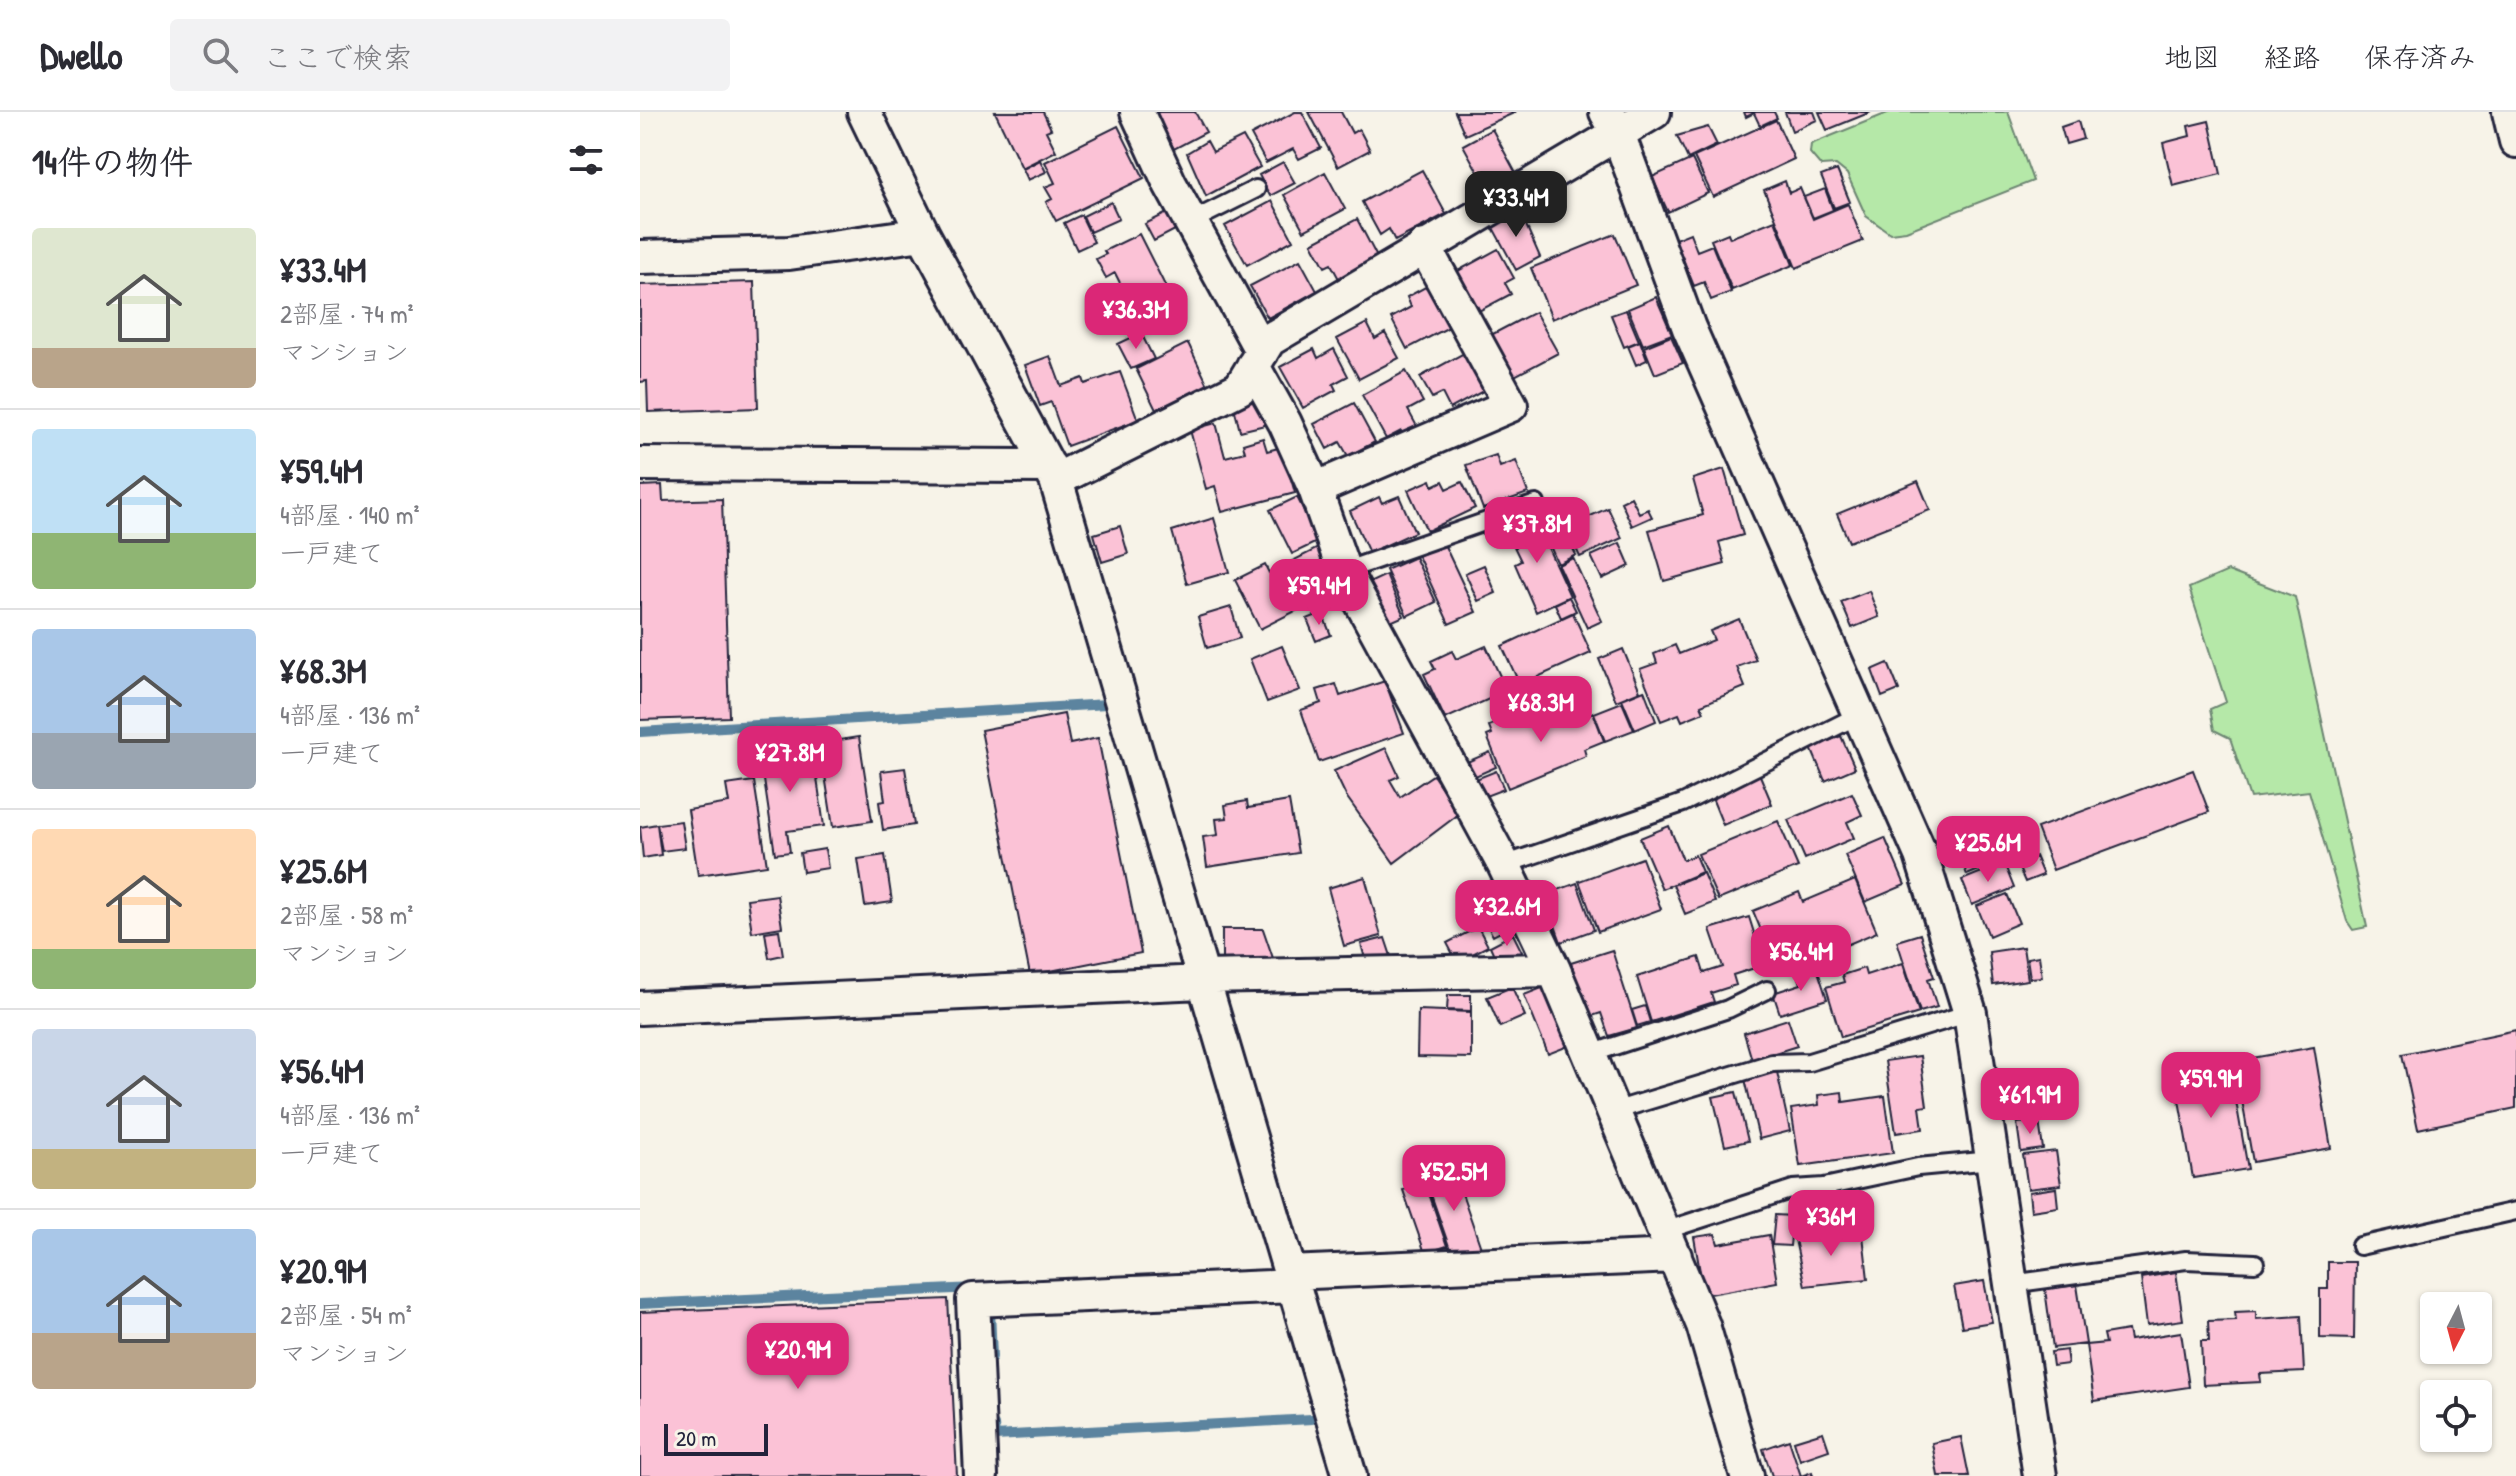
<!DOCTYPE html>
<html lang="ja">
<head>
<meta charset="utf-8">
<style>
  body { margin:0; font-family:"Patrick Hand","Klee One",sans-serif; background:#f2f2f3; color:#2b2b33; height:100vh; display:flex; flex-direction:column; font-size:30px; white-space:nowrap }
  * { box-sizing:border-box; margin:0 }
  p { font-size:26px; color:#7c7c81 }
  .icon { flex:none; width:44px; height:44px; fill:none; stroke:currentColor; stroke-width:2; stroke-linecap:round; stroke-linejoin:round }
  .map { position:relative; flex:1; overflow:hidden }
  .side { display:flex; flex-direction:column; background:#fff; width:640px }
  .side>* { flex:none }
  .needle { width:52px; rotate:186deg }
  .tools { position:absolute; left:1780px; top:1180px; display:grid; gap:16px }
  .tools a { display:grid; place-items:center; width:72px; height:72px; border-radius:8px; background:#fff; box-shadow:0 2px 6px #0004; font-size:40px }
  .scale { position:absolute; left:24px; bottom:20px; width:104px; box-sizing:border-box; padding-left:8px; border:4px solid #22223b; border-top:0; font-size:22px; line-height:28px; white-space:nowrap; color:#22223b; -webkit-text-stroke:6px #f7f3e8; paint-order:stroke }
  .price { position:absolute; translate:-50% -68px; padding:0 18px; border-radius:16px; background:#db2777; color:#fff; font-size:26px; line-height:52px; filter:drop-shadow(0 2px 4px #0008) }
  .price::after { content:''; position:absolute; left:50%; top:48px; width:24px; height:18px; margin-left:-12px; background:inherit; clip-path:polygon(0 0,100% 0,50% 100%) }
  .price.on { background:#222; color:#fff }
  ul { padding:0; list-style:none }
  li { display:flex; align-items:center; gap:24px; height:200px; padding:0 32px }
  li+li { border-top:2px solid #e1e1e2 }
  li span { display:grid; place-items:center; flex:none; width:224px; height:160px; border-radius:8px; color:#555 }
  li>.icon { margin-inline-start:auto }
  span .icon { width:96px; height:96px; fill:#fffc; stroke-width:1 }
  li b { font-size:34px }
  h2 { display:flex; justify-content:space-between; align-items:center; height:96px; padding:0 32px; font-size:34px }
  header { display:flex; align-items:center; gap:48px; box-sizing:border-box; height:112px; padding:0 40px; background:#fff; border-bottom:2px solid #e1e1e2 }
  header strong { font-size:38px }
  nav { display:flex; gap:44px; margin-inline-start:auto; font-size:28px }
  .search { width:560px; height:72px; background:#f2f2f3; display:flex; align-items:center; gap:20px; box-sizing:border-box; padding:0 28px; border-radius:8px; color:#7c7c81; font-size:30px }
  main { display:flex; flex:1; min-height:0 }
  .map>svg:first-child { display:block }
  .green { fill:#b5e8a8; stroke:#6c8572; stroke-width:2 }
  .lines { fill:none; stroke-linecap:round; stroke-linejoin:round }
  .stream { stroke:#5b849f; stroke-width:10 }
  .building { fill:#fbc2d6; stroke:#22223b; stroke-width:2 }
  .lane-casing { stroke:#22223b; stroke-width:22 }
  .street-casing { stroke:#22223b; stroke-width:38 }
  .lane { stroke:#f7f3e8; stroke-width:16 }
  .street { stroke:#f7f3e8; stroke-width:32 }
</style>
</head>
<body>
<header>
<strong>Dwello</strong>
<div class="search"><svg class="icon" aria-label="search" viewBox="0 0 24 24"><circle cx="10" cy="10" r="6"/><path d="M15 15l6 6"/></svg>ここで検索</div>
<nav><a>地図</a><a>経路</a><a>保存済み</a></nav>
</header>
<main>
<section class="side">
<h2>14件の物件<svg class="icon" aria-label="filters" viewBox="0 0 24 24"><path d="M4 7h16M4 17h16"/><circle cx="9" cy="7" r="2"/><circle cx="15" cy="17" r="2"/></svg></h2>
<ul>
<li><span style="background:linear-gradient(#dfe7d0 75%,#b9a48a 0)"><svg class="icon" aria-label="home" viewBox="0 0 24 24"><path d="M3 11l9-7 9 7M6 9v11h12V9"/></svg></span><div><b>¥33.4M</b><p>2部屋 · 74 m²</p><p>マンション</p></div></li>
<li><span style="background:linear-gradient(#bfe0f5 65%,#8fb573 0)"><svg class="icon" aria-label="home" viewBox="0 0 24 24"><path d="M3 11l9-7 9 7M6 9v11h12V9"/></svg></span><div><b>¥59.4M</b><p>4部屋 · 140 m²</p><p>一戸建て</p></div></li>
<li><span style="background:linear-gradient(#a9c7e8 65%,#9aa5b1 0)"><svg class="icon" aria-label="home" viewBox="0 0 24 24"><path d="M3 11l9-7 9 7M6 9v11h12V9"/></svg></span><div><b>¥68.3M</b><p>4部屋 · 136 m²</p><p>一戸建て</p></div></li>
<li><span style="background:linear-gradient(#ffd9b3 75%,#8fb573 0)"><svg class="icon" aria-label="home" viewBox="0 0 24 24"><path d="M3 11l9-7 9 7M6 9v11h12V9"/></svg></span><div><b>¥25.6M</b><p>2部屋 · 58 m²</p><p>マンション</p></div></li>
<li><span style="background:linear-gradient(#c9d6e8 75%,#c2b280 0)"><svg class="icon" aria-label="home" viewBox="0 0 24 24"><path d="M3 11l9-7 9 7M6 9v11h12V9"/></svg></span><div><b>¥56.4M</b><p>4部屋 · 136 m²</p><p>一戸建て</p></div></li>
<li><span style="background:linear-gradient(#a9c7e8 65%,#b9a48a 0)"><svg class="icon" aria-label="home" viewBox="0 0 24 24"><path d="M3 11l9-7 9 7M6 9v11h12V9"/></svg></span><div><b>¥20.9M</b><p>2部屋 · 54 m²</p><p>マンション</p></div></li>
</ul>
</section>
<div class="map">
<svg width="1876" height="1364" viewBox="0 0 1876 1364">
  <rect width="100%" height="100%" fill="#f7f3e8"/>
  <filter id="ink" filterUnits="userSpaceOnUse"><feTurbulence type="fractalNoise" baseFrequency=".0125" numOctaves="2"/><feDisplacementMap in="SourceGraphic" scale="16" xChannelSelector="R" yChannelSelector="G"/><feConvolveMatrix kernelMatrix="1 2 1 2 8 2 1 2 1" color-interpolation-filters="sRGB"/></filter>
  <g filter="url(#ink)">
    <path class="green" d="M1250,0H1368L1393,69L1266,119L1250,121L1226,104L1207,62L1196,53L1181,54L1170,41L1171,32Z
      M1588,459L1655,485L1727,815L1713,818L1707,809L1669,679L1610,686L1590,626L1574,618L1570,597L1586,590L1549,476Z"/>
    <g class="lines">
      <path class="stream" d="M0,620L467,592
        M0,1192L335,1176
        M350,1198L352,1245
        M354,1313L355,1324L672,1307"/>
    </g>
    <path class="building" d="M355,0H403L411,17L406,19L416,39L382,56Z
      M514,0H555L566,20L534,37Z
      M655,0H662L681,36L659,47L653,37L626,51L611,23Z
      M669,0H701L712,21L719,17L730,38L698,55Z
      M815,0H876L825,23Z
      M1104,0H1134L1137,6L1120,14L1114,1L1106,5Z
      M1145,0H1174L1177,8L1152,19Z
      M1179,0H1231L1187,18Z
      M1136,8L1154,47L1073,85L1054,45Z
      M1438,9L1443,27L1426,32L1421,15Z
      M1569,9L1581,62L1533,74L1523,31L1550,24L1548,14Z
      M478,14L504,66L416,109L406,90L412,87L405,75L415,71L405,50Z
      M1068,15L1077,33L1048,47L1037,24Z
      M852,17L878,65L849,80L823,33Z
      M603,25L620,55L566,84L547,41L567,29L573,40Z
      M1052,47L1068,81L1028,100L1012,65Z
      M400,48L406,60L388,68L383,57Z
      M643,50L655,71L630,84L619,63Z
      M782,58L806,102L755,129L749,117L740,123L722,90Z
      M1197,58L1210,90L1194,96L1181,64Z
      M685,60L705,97L664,119L644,83Z
      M1145,69L1149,81L1160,76L1173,107L1208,92L1223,129L1156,156L1124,78Z
      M1185,77L1193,98L1173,106L1164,85Z
      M632,89L653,128L607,153L585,114Z
      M471,90L479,107L450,120L443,104Z
      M879,97L900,145L876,158L851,112Z
      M527,101L535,118L514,129L505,112Z
      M441,103L454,130L437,138L424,111Z
      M717,107L738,147L699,167L691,152L685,155L672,131Z
      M1135,108L1153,153L1092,178L1071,128L1088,121L1090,126Z
      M1050,121L1057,139L1072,133L1091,180L1071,188L1064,170L1054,174L1035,127Z
      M499,122L540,203L513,216L495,181L487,185L475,161L466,166L456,147L466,142L464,139Z
      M975,122L996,173L912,207L891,156Z
      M858,137L874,166L865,171L871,182L837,200L816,160Z
      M660,148L677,179L628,206L610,174Z
      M114,170L118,296L8,300L7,269L0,270V173Z
      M789,173L811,214L767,237L751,206L771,195L767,185Z
      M1016,185L1032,222L1003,233L988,197Z
      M986,198L999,229L984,235L971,203Z
      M895,200L918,241L871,266L849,224Z
      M727,211L735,227L745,221L759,246L719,267L697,227Z
      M501,221L514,247L491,257L478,232Z
      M1031,224L1043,251L1015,262L1004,235Z
      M1000,229L1007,248L996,253L988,234Z
      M548,231L568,273L516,298L496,257Z
      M674,237L678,246L694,237L708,264L693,272L696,278L663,296L640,255Z
      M824,241L845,278L810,297L802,281L792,286L780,265Z
      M410,244L421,274L443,266L445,272L480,260L498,308L427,334L411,290L400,294L385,253Z
      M766,259L783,290L768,298L779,318L765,326L761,319L746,327L722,283Z
      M619,288L625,313L600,319L594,295Z
      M714,291L735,330L708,344L700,330L687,337L674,312Z
      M576,311L585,345L605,340L603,332L623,326L627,339L642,335L655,381L582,400L575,374L566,377L550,318Z
      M856,343L860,355L876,349L888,381L843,397L826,353Z
      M1084,357L1103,423L1079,430L1085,452L1024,469L1009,418L1063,403L1053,367Z
      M791,368L793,374L803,369L807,377L822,370L835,396L787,419L768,378Z
      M1278,369L1290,398L1209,430L1197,402Z
      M22,373L23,389L82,387L89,605L0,608V374Z
      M759,384L775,420L729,441L710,399L739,385L742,391Z
      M657,385L679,429L652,442L630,398Z
      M991,385L999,401L1008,397L1012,405L992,414L981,390Z
      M968,396L982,426L940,445L926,415Z
      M893,403L930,484L896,500L875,452L881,449L865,416Z
      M574,406L589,460L547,472L532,419Z
      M480,414L488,442L462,450L454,422Z
      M923,415L936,443L918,452L905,423Z
      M980,431L990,454L962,467L951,444Z
      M804,432L836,500L809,512L778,444Z
      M678,436L699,477L620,517L595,468L625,453L629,461Z
      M775,445L796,490L767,504L746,458Z
      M933,446L962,509L947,516L918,453Z
      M844,453L856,481L838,489L825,461Z
      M746,463L764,504L746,512L727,472Z
      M1229,479L1239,505L1212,516L1201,490Z
      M929,485L936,499L921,506L915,492Z
      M591,495L600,526L567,536L558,505Z
      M682,501L691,523L676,529L667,507Z
      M933,501L951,541L880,573L862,534Z
      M1099,507L1116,548L1097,555L1105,575L1061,593L1064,600L1042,609L1039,602L1021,609L1000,557L1017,551L1014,542L1035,533L1039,542L1074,528L1070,519Z
      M642,534L660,578L627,590L610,547Z
      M846,534L867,579L805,607L784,562L795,557L791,549L812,539L816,547Z
      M983,537L1000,579L976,589L959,547Z
      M1248,551L1259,578L1242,585L1232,558Z
      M745,569L764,621L679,650L661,598L681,591L677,578L696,572L700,584Z
      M1004,578L1016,609L995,618L982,587Z
      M982,590L994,618L965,629L954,601Z
      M915,596L922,613L953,600L964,629L944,637L946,644L868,676L847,624L852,622L849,614L876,602L879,611Z
      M424,602L430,632L458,626L501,841L390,863L341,618Z
      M1201,624L1215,656L1185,669L1171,636Z
      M219,625L232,709L193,715L180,631Z
      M148,629L151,650L174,646L184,714L147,719L150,740L135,742L119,634Z
      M746,636L759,664L750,668L760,685L793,663L819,702L754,751L706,684L694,659Z
      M850,640L856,655L833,665L827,650Z
      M265,656L274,713L243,718L239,690L245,689L241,659Z
      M1553,658L1569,700L1413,758L1397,716Z
      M856,659L864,677L843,685L836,667Z
      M1119,661L1132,692L1083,713L1070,681Z
      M114,669L127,753L58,763L48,698L89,691L86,673Z
      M1212,681L1222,703L1207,710L1214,726L1165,747L1148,708Z
      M607,689L608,696L649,689L658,741L567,755L563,725L578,723L576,707L587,706L585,693Z
      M41,709L45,736L22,739L17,712Z
      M1138,709L1158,755L1078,788L1058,742Z
      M17,712L21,743L3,746L0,715Z
      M1029,714L1043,748L1055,743L1062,760L1022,777L1000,726Z
      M1245,726L1265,773L1225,790L1205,743Z
      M185,737L188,756L163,760L160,741Z
      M1350,737L1356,751L1327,763L1322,749Z
      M245,743L252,790L225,794L218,747Z
      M1395,744L1403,763L1385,770L1377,752Z
      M1002,746L1021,797L958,820L939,769Z
      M1364,751L1374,776L1332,793L1322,768Z
      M1063,761L1075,790L1045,802L1033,773Z
      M725,765L741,824L704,834L688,776Z
      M1215,768L1237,820L1152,856L1146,842L1133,847L1113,799L1159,780L1163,790Z
      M937,771L954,818L921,830L904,783Z
      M1367,782L1379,811L1349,824L1337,794Z
      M137,783L142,815L112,820L107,787Z
      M866,788L878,811L853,824L840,800Z
      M1109,805L1124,853L1093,863L1096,873L1071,881L1074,890L1011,910L997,865L1059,845L1064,861L1083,855L1070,817Z
      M838,815L848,834L817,850L807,831Z
      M582,817H623L635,852L582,851Z
      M139,818L143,843L129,846L125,820Z
      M873,822L884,844L855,845L850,834Z
      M1280,822L1294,865L1288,867L1297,895L1280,900L1257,829Z
      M745,826L752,847L727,854L721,832Z
      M1383,835L1388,868L1353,873L1349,840Z
      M972,838L997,916L969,924L961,901L949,905L931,851Z
      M1399,844L1402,865L1390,866L1387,846Z
      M1263,851L1279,901L1201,925L1186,875L1204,870L1202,863L1224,856L1226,863Z
      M1177,856L1187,887L1140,902L1133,881L1161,872L1158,862Z
      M907,874L931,933L908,942L884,883Z
      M872,875L885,904L860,915L847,885Z
      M808,883H831V899L807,898Z
      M1005,894L1010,910L997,914L992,898Z
      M778,898L831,900V946L777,945Z
      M1148,907L1157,934L1112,948L1104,921Z
      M1876,918V996L1778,1017L1762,942Z
      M1674,935L1691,1036L1613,1050L1595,949Z
      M1280,944L1287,994L1280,995L1283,1017L1256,1021L1245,949Z
      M1589,950L1608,1057L1553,1066L1534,960Z
      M1137,960L1150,1019L1119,1027L1105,967Z
      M1096,980L1108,1029L1085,1034L1073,985Z
      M1202,980L1203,990L1245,984L1253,1041L1160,1054L1151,997L1179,993L1178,983Z
      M1399,1009L1403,1037L1381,1040L1377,1011Z
      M1416,1039L1421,1073L1388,1077L1383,1043Z
      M814,1058L842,1139L811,1140L786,1068Z
      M785,1070L807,1134L785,1141L763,1078Z
      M1416,1076L1418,1095L1391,1099L1389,1080Z
      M1135,1103L1153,1104L1150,1134L1132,1133Z
      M1188,1119L1189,1127L1223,1123L1228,1167L1165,1174L1154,1123Z
      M1075,1122L1078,1132L1129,1123L1137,1170L1064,1183L1054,1125Z
      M1688,1150H1715L1714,1227L1680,1226V1177H1688Z
      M1536,1160L1543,1208L1507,1213L1501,1166Z
      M1344,1169L1352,1210L1322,1215L1314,1174Z
      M1437,1173L1446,1232L1413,1236L1405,1177Z
      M308,1187L317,1364H0V1200Z
      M1616,1199V1207L1661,1204L1664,1260L1620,1262L1621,1270L1563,1273L1561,1229H1569L1568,1209L1596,1208L1595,1200Z
      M1488,1218L1490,1228L1541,1220L1549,1275L1454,1289L1446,1233L1466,1231L1464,1222Z
      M1426,1238L1428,1252L1413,1254L1411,1240Z
      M1183,1320L1189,1338L1160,1348L1154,1329Z
      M1321,1325L1329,1364H1298L1292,1331Z
      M1149,1328L1161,1364L1172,1360L1173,1364H1132L1123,1337Z"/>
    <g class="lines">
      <defs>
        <path id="lane" d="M550,110L616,77
          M704,459L896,392
          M864,753L1043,691L1217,604
          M950,942L1088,897L1127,878
          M974,999L1132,951L1169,950L1330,901
          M1024,1119L1153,1077L1184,1075L1278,1055L1352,1048
          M1720,1134L1876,1099
          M1371,1172L1546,1148L1615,1151"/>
        <path id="street" d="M224,0L283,122L416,368L710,1364
          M497,0L530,72L622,240
          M966,0L977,19L1049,216L1281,743L1330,901L1400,1364
          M1869,0L1876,29
          M0,145L149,141L283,122
          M613,254L645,311L675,377L704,459L864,753L914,858L1063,1213L1107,1364
          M0,352L409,354
          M416,368L600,276L629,228L1014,0
          M675,377L871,293L784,134
          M561,865L914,858
          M0,896L562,870
          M649,1161L1035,1144
          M341,1364L333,1188L653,1174"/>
      </defs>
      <use href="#lane" class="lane-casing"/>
      <use href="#street" class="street-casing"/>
      <use href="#lane" class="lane"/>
      <use href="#street" class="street"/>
    </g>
  </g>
</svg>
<div class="tools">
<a><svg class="needle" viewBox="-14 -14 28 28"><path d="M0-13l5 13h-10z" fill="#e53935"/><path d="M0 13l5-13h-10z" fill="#7c7c81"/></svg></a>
<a><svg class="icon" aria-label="locate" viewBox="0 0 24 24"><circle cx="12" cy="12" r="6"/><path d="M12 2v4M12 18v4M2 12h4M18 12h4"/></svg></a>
</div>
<div class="scale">20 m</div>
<b class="price on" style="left:876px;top:127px">¥33.4M</b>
<b class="price" style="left:496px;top:239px">¥36.3M</b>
<b class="price" style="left:897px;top:453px">¥37.8M</b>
<b class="price" style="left:679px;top:515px">¥59.4M</b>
<b class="price" style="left:901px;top:632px">¥68.3M</b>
<b class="price" style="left:150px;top:682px">¥27.8M</b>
<b class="price" style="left:1348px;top:772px">¥25.6M</b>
<b class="price" style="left:867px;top:836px">¥32.6M</b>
<b class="price" style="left:1161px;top:881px">¥56.4M</b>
<b class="price" style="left:1571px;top:1008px">¥59.9M</b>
<b class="price" style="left:1390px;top:1024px">¥61.9M</b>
<b class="price" style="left:814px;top:1101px">¥52.5M</b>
<b class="price" style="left:1191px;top:1146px">¥36M</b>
<b class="price" style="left:158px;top:1279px">¥20.9M</b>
</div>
</main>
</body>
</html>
